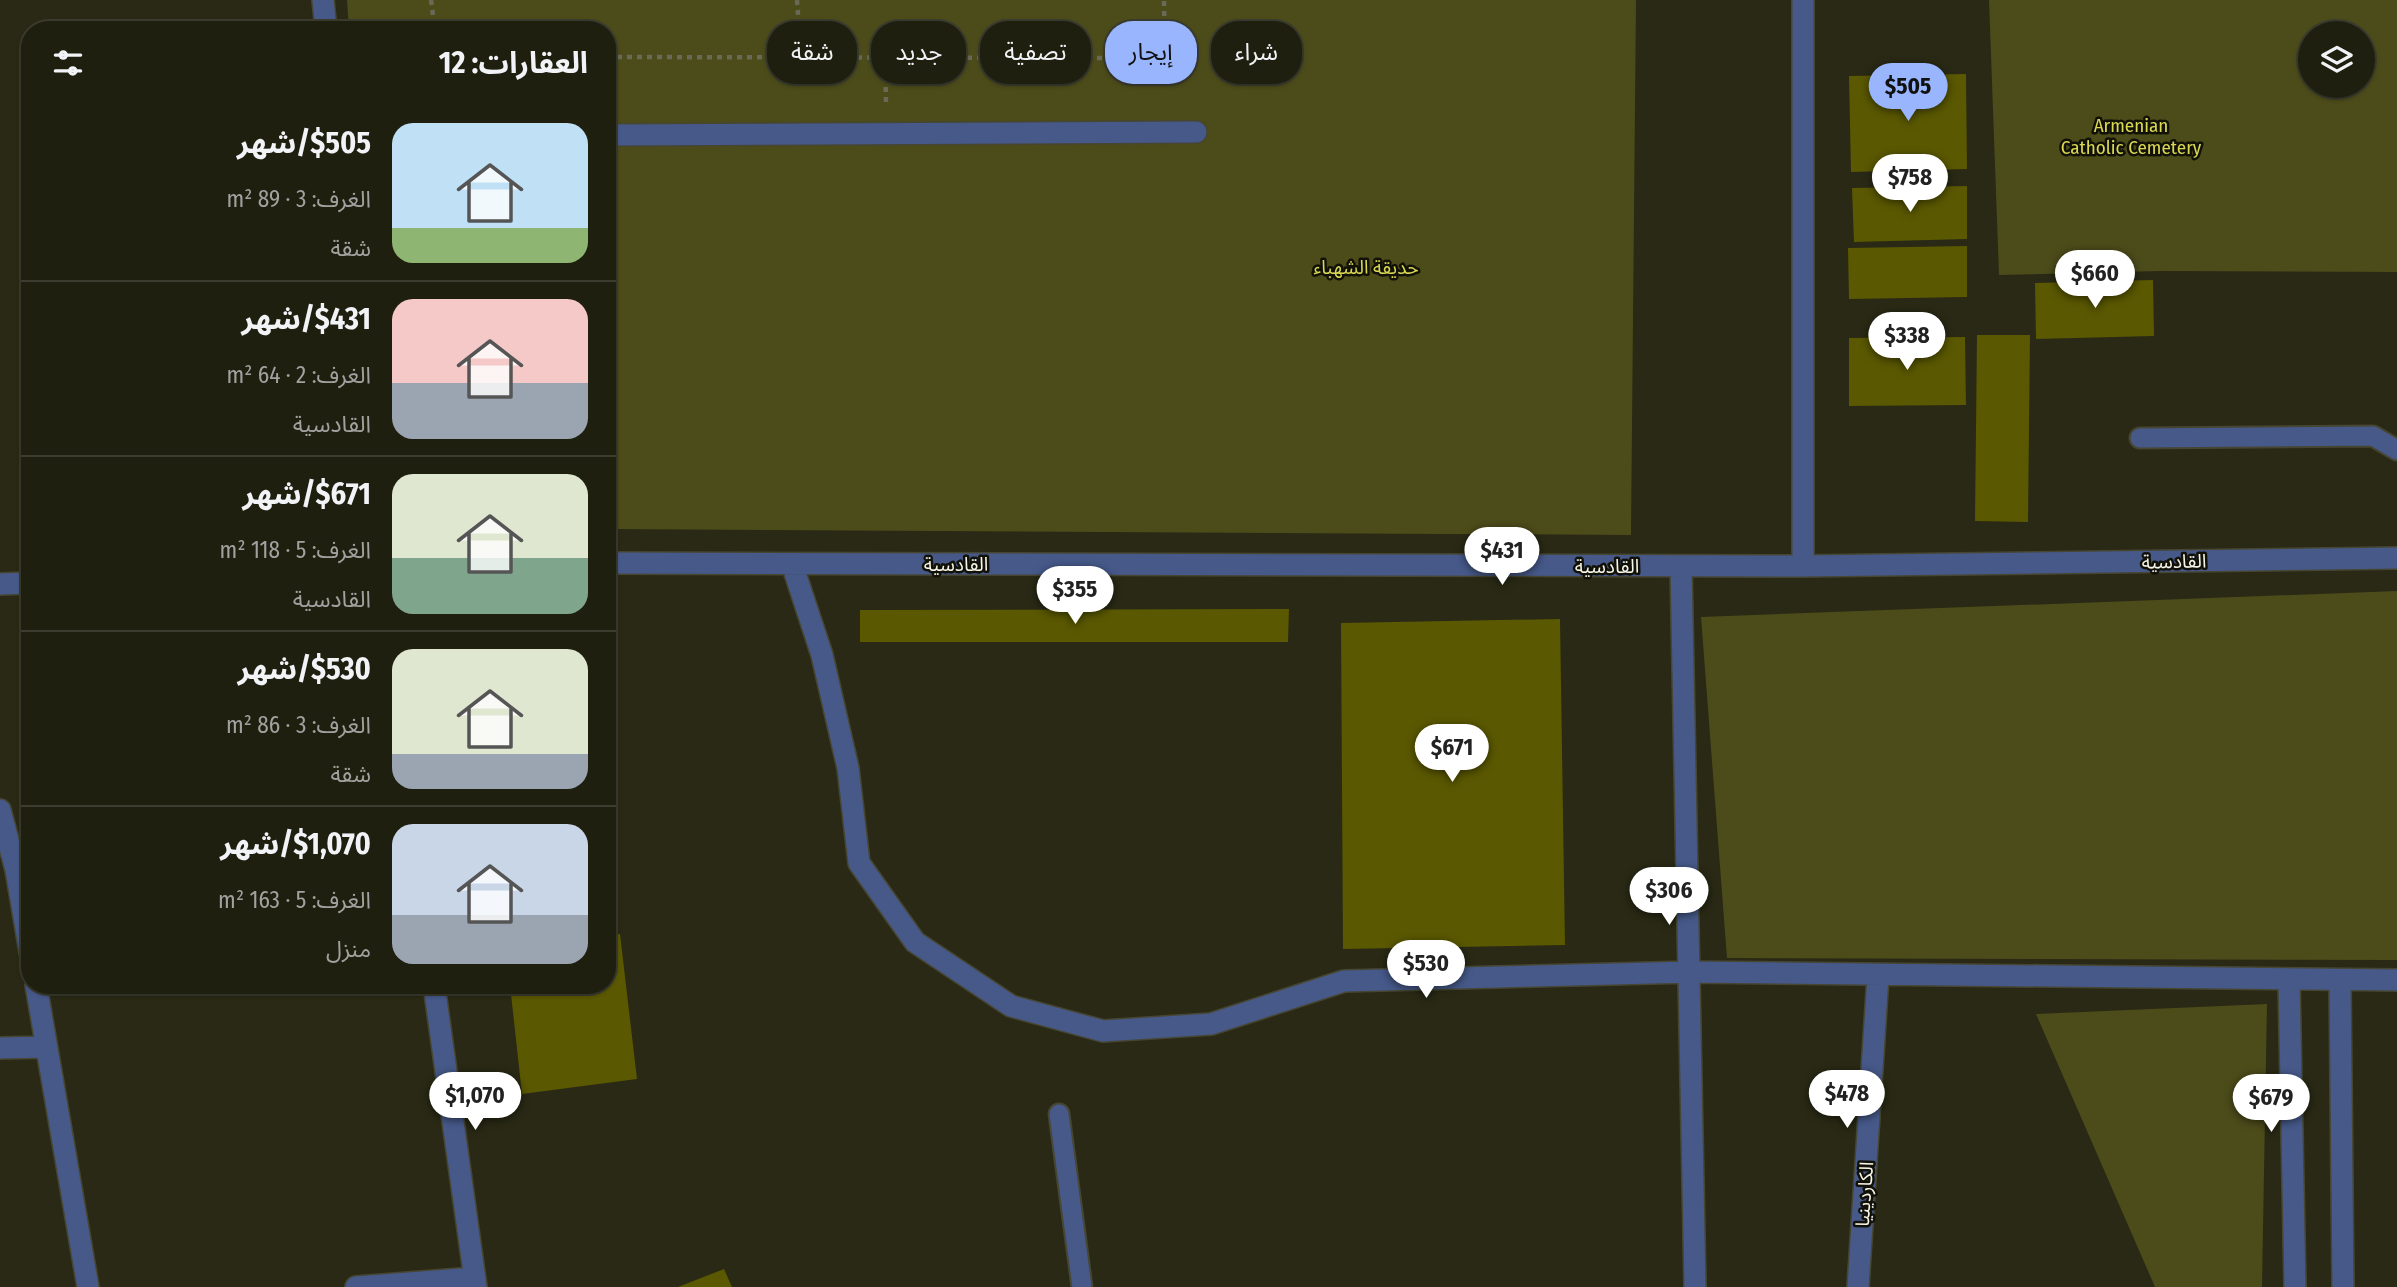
<!DOCTYPE html>
<html lang="ar">
<head>
<meta charset="utf-8">
<style>
  body { margin:0; font-family:"Fira Sans Condensed","Noto Sans Arabic",sans-serif; background:#272719; color:#f1f3f6; direction:rtl; height:100vh; display:flex; flex-direction:column; font-size:26px; white-space:nowrap }
  * { box-sizing:border-box; margin:0 }
  p { font-size:23px; color:#a1a29f }
  .icon { flex:none; width:38px; height:38px; fill:none; stroke:currentColor; stroke-width:2; stroke-linecap:round; stroke-linejoin:round }
  .map { position:relative; flex:1; overflow:hidden; direction:ltr }
  .details { position:absolute; left:21px; top:21px; width:595px; height:973px; display:flex; flex-direction:column; background:#1f1f10; border-radius:28px; box-shadow:0 2px 5px #0004,0 0 0 2px #3c3d30; direction:rtl }
  .details>* { flex:none }
  .hud { position:absolute; left:637px; top:21px; width:665px; height:63px; direction:rtl; display:flex; gap:14px }
  .controls { position:absolute; left:2298px; top:21px; display:grid; gap:14px }
  .controls a { display:grid; place-items:center; width:77px; height:77px; border-radius:50%; background:#1f1f10; box-shadow:0 2px 5px #0004,0 0 0 2px #3c3d30; font-size:35px }
  .price { position:absolute; translate:-50% -60px; padding:0 16px; border-radius:24px; background:#fff; color:#222; font-size:23px; line-height:46px; filter:drop-shadow(0 2px 4px #0008) }
  .price::after { content:''; position:absolute; left:50%; top:42px; width:21px; height:16px; margin-left:-10px; background:inherit; clip-path:polygon(0 0,100% 0,50% 100%) }
  .price.active { background:#98b5fd; color:#111 }
  ul { padding:0; list-style:none }
  li { display:flex; align-items:center; gap:21px; height:175px; padding:0 28px }
  li+li { border-top:2px solid #3c3d30 }
  li span { display:grid; place-items:center; flex:none; width:196px; height:140px; border-radius:21px; color:#555 }
  li>.icon { margin-inline-start:auto }
  span .icon { width:84px; height:84px; fill:#fffc; stroke-width:1 }
  li b { font-size:30px }
  h2 { display:flex; justify-content:space-between; align-items:center; height:84px; padding:0 28px; font-size:30px }
  .tag { padding:0 24px; border-radius:28px; background:#1f1f10; box-shadow:0 2px 5px #0004,0 0 0 2px #3c3d30; font-size:24px; line-height:63px }
  .tag.active { background:#98b5fd; color:#111 }
  .map>svg:first-child { display:block }
  .green { fill:#4c4b1a; fill-rule:evenodd }
  .building { fill:#5a5800 }
  .lines { fill:none; stroke-linecap:round; stroke-linejoin:round }
  .service-casing { stroke:#464633; stroke-width:23 }
  .minor-casing { stroke:#464633; stroke-width:24 }
  .path { stroke:#696957; stroke-width:4.5; stroke-dasharray:5 5; stroke-linecap:butt }
  .service { stroke:#465989; stroke-width:19 }
  .minor { stroke:#465989; stroke-width:21 }
  .labels { text-anchor:middle; stroke-width:5; stroke-linejoin:round; paint-order:stroke }
  .park-label { font-size:19px; fill:#dad853; stroke:#111108 }
  .street-label { font-size:19px; fill:#f5f5e9; stroke:#111108 }
</style>
</head>
<body>
<div class="map">
<svg width="2397" height="1287" viewBox="0 0 2397 1287">
  <rect width="100%" height="100%" fill="#292915"/>
  <path class="green" d="M347,0H1636L1631,535L607,529V30H349Z
    M1989,0H2397V272L2160,271L1999,275ZM2362,33V86H2310V33Z
    M2397,591V960L1727,958L1701,617Z
    M2267,1004L2262,1287H2155L2036,1014Z"/>
  <path class="building" d="M1966,74L1967,169L1851,172L1849,76Z
    M1967,186V239L1854,242L1852,188Z
    M1967,246V297L1849,299L1848,248Z
    M2153,280L2154,336L2036,339L2035,283Z
    M1977,335H2030L2028,522L1975,521Z
    M1965,337L1966,405L1849,406V338Z
    M1289,609L1288,642H860V610Z
    M1560,619L1565,945L1343,949L1341,623Z
    M620,934L637,1079L522,1094L510,985H607V936Z
    M724,1269L732,1287H678Z"/>
  <g class="lines">
    <defs>
      <path id="service" d="M2140,438L2373,436L2397,450
        M1059,1114L1082,1287"/>
      <path id="minor" d="M323,0L326,30
        M1803,0V566
        M607,135L1196,132
        M607,563L1803,566L2397,558
        M792,564L822,655L848,768L859,863L915,942L1011,1006L1103,1031L1211,1024L1344,981L1691,972L2397,980
        M1681,566L1695,1287
        M0,584L30,583
        M0,810L16,870L30,952
        M2289,980L2295,1287
        M2340,981L2343,1287
        M36,985L88,1287
        M434,985L476,1287
        M0,1048L46,1047
        M356,1287L474,1278
        M1858,1287L1878,976"/>
    </defs>
    <use href="#service" class="service-casing"/>
    <use href="#minor" class="minor-casing"/>
    <path class="path" d="M431,0L435,30
      M797,0L801,57
      M607,57L1165,58L1164,0
      M885,57L886,104"/>
    <use href="#service" class="service"/>
    <use href="#minor" class="minor"/>
  </g>
  <g class="labels">
    <g class="park-label">
      <text x="2131" y="132">Armenian<tspan x="2131" dy="22">Catholic Cemetery</tspan></text>
      <text x="1366" y="274">حديقة الشهباء</text>
    </g>
    <g class="street-label">
      <text transform="translate(2174 561) rotate(-1)" y="7">القادسية</text>
      <text x="956" y="571">القادسية</text>
      <text x="1607" y="573">القادسية</text>
      <text transform="translate(1864 1194) rotate(-86)" y="7">الكاردينيا</text>
    </g>
  </g>
</svg>
<div class="controls">
<a><svg class="icon" aria-label="layers" viewBox="0 0 24 24"><path d="M12 4l9 5-9 5-9-5zM3 14l9 5 9-5"/></svg></a>
</div>
<b class="price active" style="left:1908px;top:123px">$505</b>
<b class="price" style="left:1910px;top:214px">$758</b>
<b class="price" style="left:2095px;top:310px">$660</b>
<b class="price" style="left:1907px;top:372px">$338</b>
<b class="price" style="left:1502px;top:587px">$431</b>
<b class="price" style="left:1075px;top:626px">$355</b>
<b class="price" style="left:1452px;top:784px">$671</b>
<b class="price" style="left:1669px;top:927px">$306</b>
<b class="price" style="left:1426px;top:1000px">$530</b>
<b class="price" style="left:1847px;top:1130px">$478</b>
<b class="price" style="left:475px;top:1132px">$1,070</b>
<b class="price" style="left:2271px;top:1134px">$679</b>
<div class="hud">
<a class="tag">شراء</a>
<a class="tag active">إيجار</a>
<a class="tag">تصفية</a>
<a class="tag">جديد</a>
<a class="tag">شقة</a>
</div>
<section class="details">
<h2>العقارات: 12<svg class="icon" aria-label="filters" viewBox="0 0 24 24"><path d="M4 7h16M4 17h16"/><circle cx="9" cy="7" r="2"/><circle cx="15" cy="17" r="2"/></svg></h2>
<ul>
<li><span style="background:linear-gradient(#bfe0f5 75%,#8fb573 0)"><svg class="icon" aria-label="home" viewBox="0 0 24 24"><path d="M3 11l9-7 9 7M6 9v11h12V9"/></svg></span><div><b>$505/شهر</b><p>الغرف: 3 · 89 m²</p><p>شقة</p></div></li>
<li><span style="background:linear-gradient(#f6c9c9 60%,#9aa5b1 0)"><svg class="icon" aria-label="home" viewBox="0 0 24 24"><path d="M3 11l9-7 9 7M6 9v11h12V9"/></svg></span><div><b>$431/شهر</b><p>الغرف: 2 · 64 m²</p><p>القادسية</p></div></li>
<li><span style="background:linear-gradient(#dfe7d0 60%,#7fa58c 0)"><svg class="icon" aria-label="home" viewBox="0 0 24 24"><path d="M3 11l9-7 9 7M6 9v11h12V9"/></svg></span><div><b>$671/شهر</b><p>الغرف: 5 · 118 m²</p><p>القادسية</p></div></li>
<li><span style="background:linear-gradient(#dfe7d0 75%,#9aa5b1 0)"><svg class="icon" aria-label="home" viewBox="0 0 24 24"><path d="M3 11l9-7 9 7M6 9v11h12V9"/></svg></span><div><b>$530/شهر</b><p>الغرف: 3 · 86 m²</p><p>شقة</p></div></li>
<li><span style="background:linear-gradient(#c9d6e8 65%,#9aa5b1 0)"><svg class="icon" aria-label="home" viewBox="0 0 24 24"><path d="M3 11l9-7 9 7M6 9v11h12V9"/></svg></span><div><b>$1,070/شهر</b><p>الغرف: 5 · 163 m²</p><p>منزل</p></div></li>
</ul>
</section>
</div>
</body>
</html>
